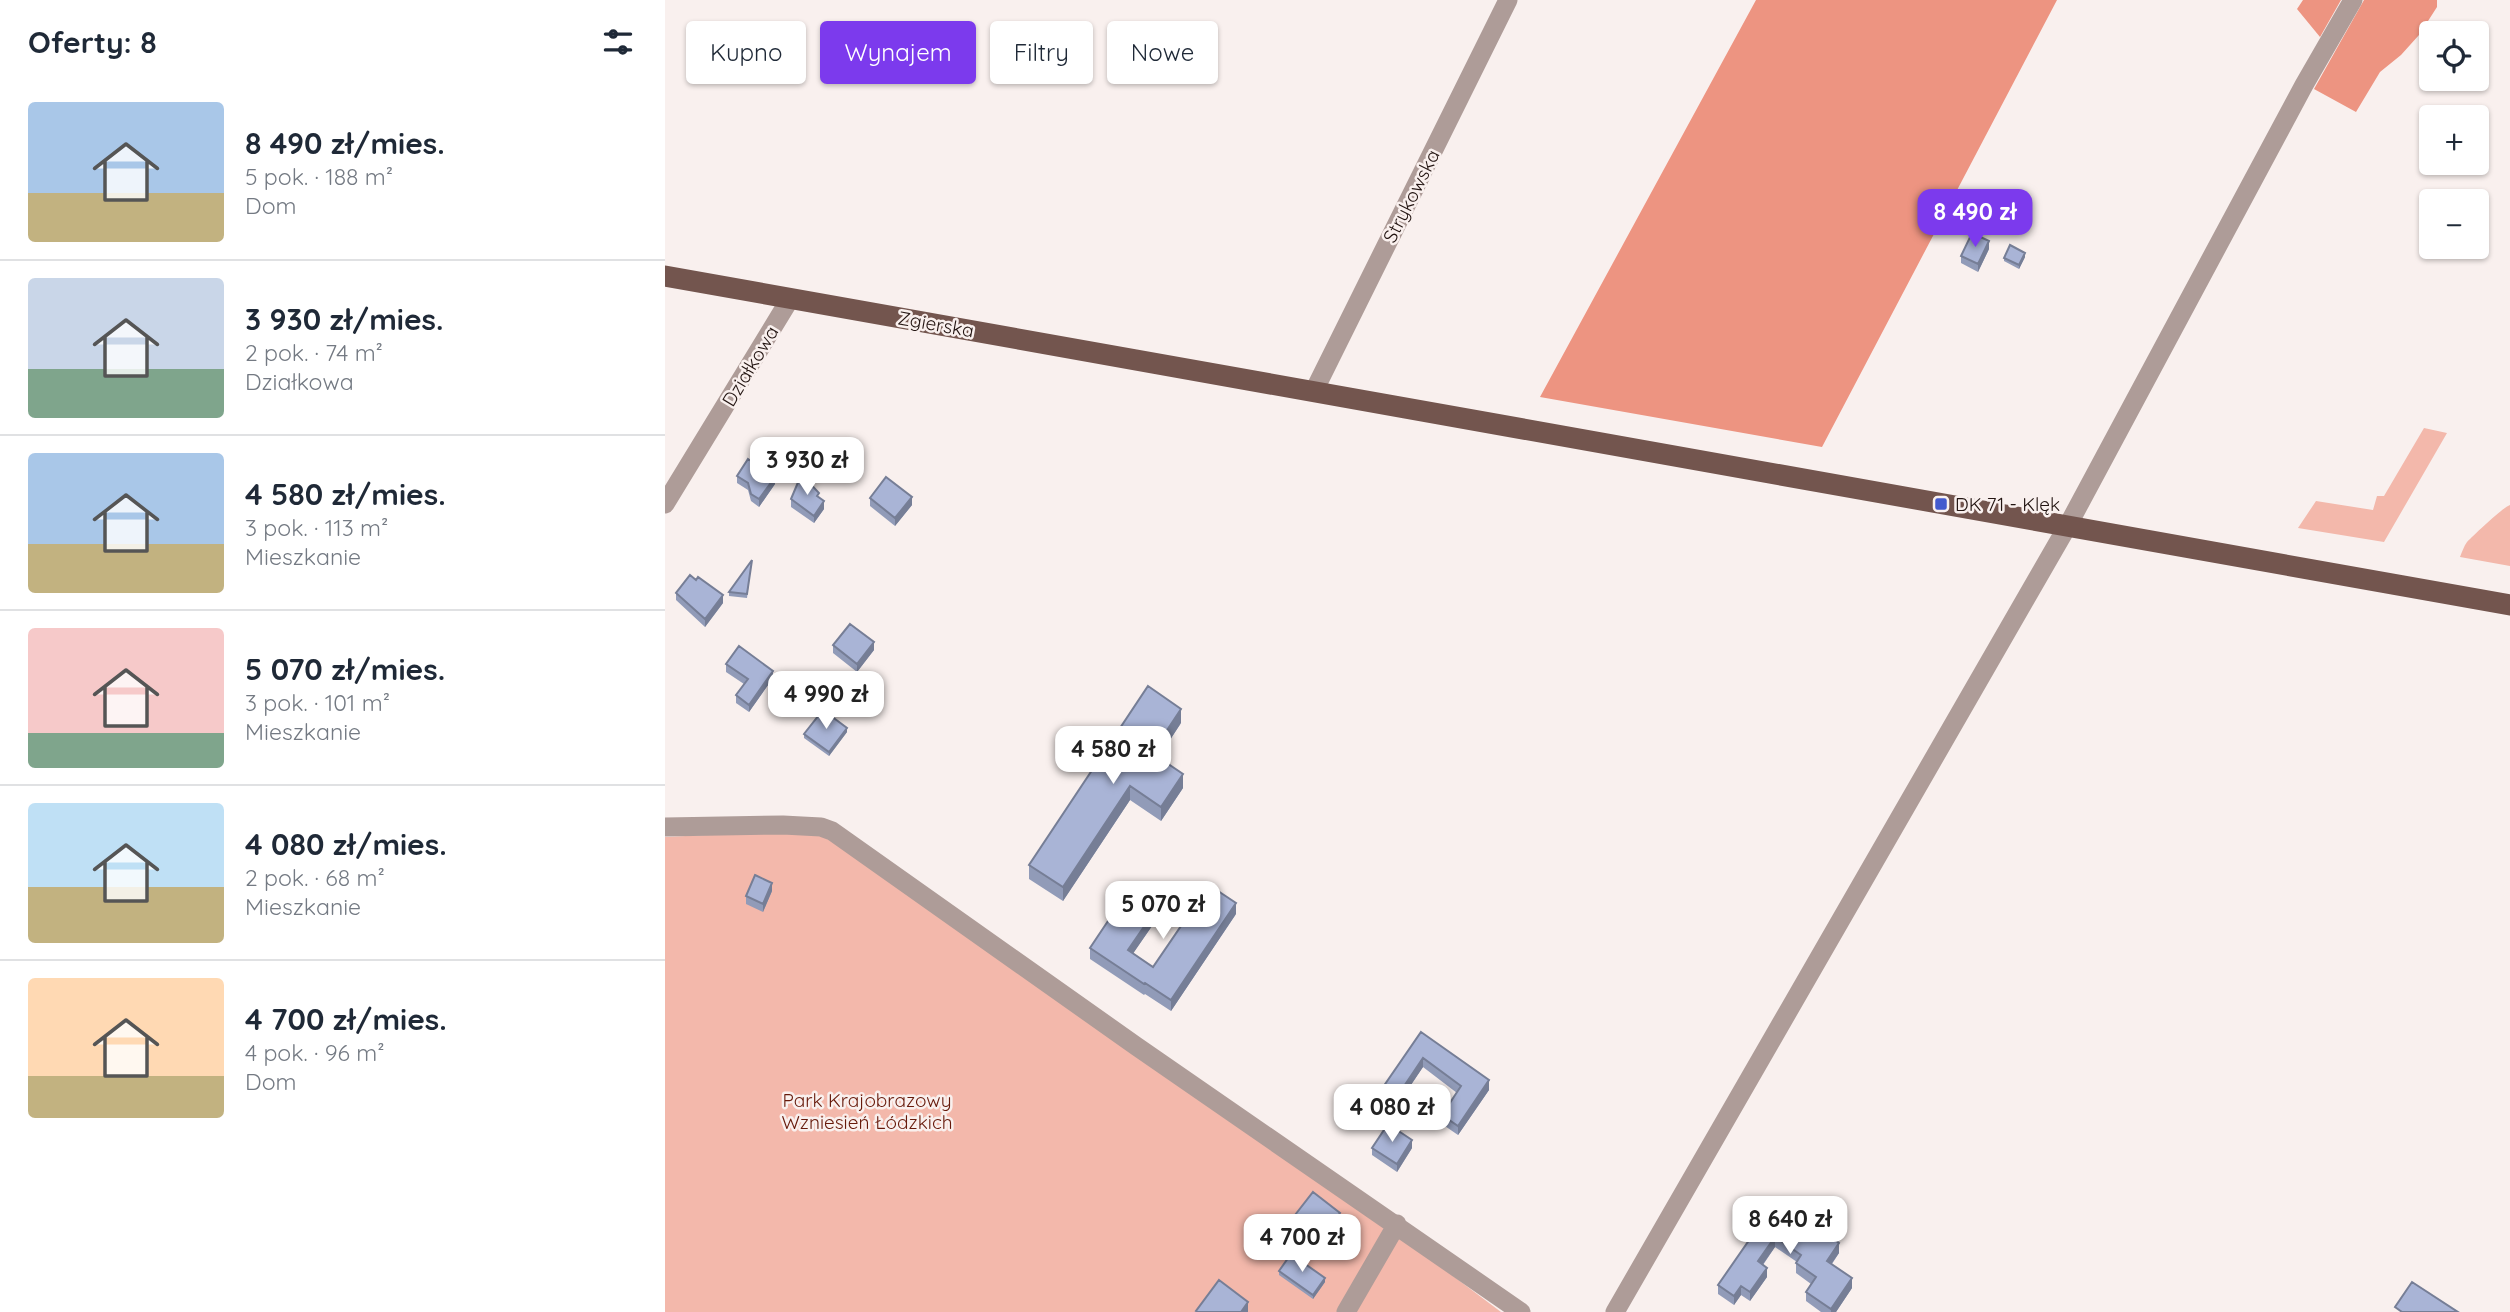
<!DOCTYPE html>
<html lang="pl">
<head>
<meta charset="utf-8">
<style>
  body { margin:0; font-family:Quicksand,sans-serif; background:#f6f6f7; color:#1f2937; height:100vh; display:flex; flex-direction:column; font-size:26px; white-space:nowrap }
  * { box-sizing:border-box; margin:0 }
  p { font-size:23px; color:#747a83 }
  .icon { flex:none; width:38px; height:38px; fill:none; stroke:currentColor; stroke-width:2; stroke-linecap:round; stroke-linejoin:round }
  .map { position:relative; flex:1; overflow:hidden }
  .panel { display:flex; flex-direction:column; background:#fff; width:665px }
  .panel>* { flex:none }
  .guide { position:absolute; left:21px; top:21px; width:665px; height:63px; display:flex; gap:14px }
  .fabs { position:absolute; left:1754px; top:21px; display:grid; gap:14px }
  .fabs a { display:grid; place-items:center; width:70px; height:70px; border-radius:7px; background:#fff; box-shadow:0 2px 5px #0004; font-size:35px }
  .price { position:absolute; translate:-50% -60px; padding:0 16px; border-radius:14px; background:#fff; color:#222; font-size:23px; line-height:46px; filter:drop-shadow(0 2px 4px #0008) }
  .price::after { content:''; position:absolute; left:50%; top:42px; width:21px; height:16px; margin-left:-10px; background:inherit; clip-path:polygon(0 0,100% 0,50% 100%) }
  .price.current { background:#7c3aed; color:#fff }
  ul { padding:0; list-style:none }
  li { display:flex; align-items:center; gap:21px; height:175px; padding:0 28px }
  li+li { border-top:2px solid #e0e1e3 }
  li span { display:grid; place-items:center; flex:none; width:196px; height:140px; border-radius:7px; color:#555 }
  li>.icon { margin-inline-start:auto }
  span .icon { width:84px; height:84px; fill:#fffc; stroke-width:1 }
  li b { font-size:30px }
  h2 { display:flex; justify-content:space-between; align-items:center; height:84px; padding:0 28px; font-size:30px }
  .tag { padding:0 24px; border-radius:7px; background:#fff; box-shadow:0 2px 5px #0004; font-size:24px; line-height:63px }
  .tag.current { background:#7c3aed; color:#fff }
  main { display:flex; flex:1; min-height:0 }
  .map>svg:first-child { display:block }
  .green { fill:#f3b8ab }
  .forest { fill:#ed9481 }
  .lines { fill:none; stroke-linecap:round; stroke-linejoin:round }
  .minor { stroke:#ae9c98; stroke-width:19 }
  .major { stroke:#73554e; stroke-width:21 }
  .wall { fill:#919bb8 }
  .shaded-wall { fill:#767e96 }
  .building { fill:#a9b4d6; stroke:#767e96; stroke-width:2 }
  .poi-dot { fill:#435ace; stroke:#f9f0ee; stroke-width:2.5 }
  .labels { text-anchor:middle; stroke-width:5; stroke-linejoin:round; paint-order:stroke }
  .street-label { font-size:19px; fill:#221411; stroke:#f9f0ee }
  .poi-label { font-size:19px; fill:#221411; stroke:#f9f0ee; text-anchor:start }
  .park-label { font-size:19px; fill:#67190a; stroke:#f9f0ee }
</style>
</head>
<body>
<main>
<section class="panel">
<h2>Oferty: 8<svg class="icon" aria-label="filters" viewBox="0 0 24 24"><path d="M4 7h16M4 17h16"/><circle cx="9" cy="7" r="2"/><circle cx="15" cy="17" r="2"/></svg></h2>
<ul>
<li><span style="background:linear-gradient(#a9c7e8 65%,#c2b280 0)"><svg class="icon" aria-label="home" viewBox="0 0 24 24"><path d="M3 11l9-7 9 7M6 9v11h12V9"/></svg></span><div><b>8 490 zł/mies.</b><p>5 pok. · 188 m²</p><p>Dom</p></div></li>
<li><span style="background:linear-gradient(#c9d6e8 65%,#7fa58c 0)"><svg class="icon" aria-label="home" viewBox="0 0 24 24"><path d="M3 11l9-7 9 7M6 9v11h12V9"/></svg></span><div><b>3 930 zł/mies.</b><p>2 pok. · 74 m²</p><p>Działkowa</p></div></li>
<li><span style="background:linear-gradient(#a9c7e8 65%,#c2b280 0)"><svg class="icon" aria-label="home" viewBox="0 0 24 24"><path d="M3 11l9-7 9 7M6 9v11h12V9"/></svg></span><div><b>4 580 zł/mies.</b><p>3 pok. · 113 m²</p><p>Mieszkanie</p></div></li>
<li><span style="background:linear-gradient(#f6c9c9 75%,#7fa58c 0)"><svg class="icon" aria-label="home" viewBox="0 0 24 24"><path d="M3 11l9-7 9 7M6 9v11h12V9"/></svg></span><div><b>5 070 zł/mies.</b><p>3 pok. · 101 m²</p><p>Mieszkanie</p></div></li>
<li><span style="background:linear-gradient(#bfe0f5 60%,#c2b280 0)"><svg class="icon" aria-label="home" viewBox="0 0 24 24"><path d="M3 11l9-7 9 7M6 9v11h12V9"/></svg></span><div><b>4 080 zł/mies.</b><p>2 pok. · 68 m²</p><p>Mieszkanie</p></div></li>
<li><span style="background:linear-gradient(#ffd9b3 70%,#c2b280 0)"><svg class="icon" aria-label="home" viewBox="0 0 24 24"><path d="M3 11l9-7 9 7M6 9v11h12V9"/></svg></span><div><b>4 700 zł/mies.</b><p>4 pok. · 96 m²</p><p>Dom</p></div></li>
</ul>
</section>
<div class="map">
<svg width="1845" height="1312" viewBox="0 0 1845 1312">
  <rect width="100%" height="100%" fill="#f9f0ee"/>
  <path class="green" d="M1759,428L1782,433L1719,542L1633,528L1651,501L1708,510L1712,496H1719Z
    M1845,505V566L1795,557C1797,552 1799,546 1802,542C1810,534 1837,508 1845,505Z
    M102,832L163,835L723,1227L836,1312H0V837Z"/>
  <path class="forest" d="M1091,0H1392L1157,447L875,397Z
    M1638,0H1676L1655,37L1632,9Z
    M1699,0H1772V7L1754,35L1736,55L1715,72L1691,112L1649,89Z"/>
  <g class="lines">
    <path class="minor" d="M649,391L843,0
      M0,504L125,299
      M0,827L118,825L156,827L167,831L471,1046L856,1312
      M681,1312L732,1224
      M950,1312L1402,527L1639,85L1688,0"/>
    <path class="major" d="M0,276L1845,605"/>
  </g>
  <path class="wall" d="M1324,249L1313,272L1296,263V256Z
    M1360,257L1354,269L1339,261V258Z
    M104,473L110,484L94,507L86,501L83,490L72,483V476Z
    M154,498L159,509L149,523L126,507V499Z
    M205,498L247,505L230,526L205,506Z
    M87,560L82,598L64,596V592Z
    M31,580L58,603L40,627L11,600V593Z
    M168,645L209,650L192,672L168,653Z
    M61,664L108,678L84,712L71,703V695L79,684L61,672Z
    M516,723L494,757L518,788L496,821L465,800L398,901L364,879V865Z
    M182,732L164,756L139,738V734Z
    M107,891L98,912L81,904V896Z
    M571,914L506,1011L480,994L479,995L425,959V948L487,926L468,953L488,967Z
    M756,1032L824,1090L793,1135L777,1124V1115L792,1093L758,1067L719,1125L705,1115V1106Z
    M707,1148H747L732,1172L707,1155Z
    M1112,1200L1174,1253L1167,1264L1187,1288L1171,1312H1156L1141,1301V1292L1146,1284L1131,1273V1263L1132,1262L1110,1247L1098,1265L1102,1277L1085,1301L1076,1295L1069,1305L1053,1294V1285Z
    M630,1215L675,1221L657,1243L630,1223Z
    M614,1271L660,1282L648,1299L614,1275Z"/>
  <path class="shaded-wall" d="M1324,241V249L1313,272V264Z
    M1360,253V257L1354,269V265Z
    M110,477V484L94,507V499Z
    M247,497V505L230,526V518Z
    M159,501V509L149,523V516Z
    M58,595V603L40,627V619Z
    M209,642V650L192,672V664Z
    M108,671V678L84,712V705Z
    M516,709V723L487,767V753Z
    M182,728V732L164,756V752Z
    M518,774V788L496,821V807Z
    M465,786V800L398,901V887Z
    M107,883V891L98,912V904Z
    M571,903V914L506,1011V1000Z
    M487,915V926L463,961V950Z
    M758,1058V1067L719,1125V1116Z
    M824,1080V1090L793,1135V1126Z
    M747,1140V1148L732,1172V1164Z
    M675,1213V1221L657,1243V1236Z
    M1110,1237V1247L1093,1271V1261Z
    M1174,1243V1253L1162,1270V1261Z
    M1102,1268V1277L1085,1301V1292Z
    M660,1278V1282L648,1299V1295Z
    M1187,1278V1288L1171,1312H1166V1309Z
    M1076,1286V1295L1069,1305V1296Z
    M583,1302V1312H576Z"/>
  <path class="building" d="M1307,233L1324,241L1313,264L1296,256Z
    M1345,245L1360,253L1354,265L1339,258Z
    M83,459L89,463L102,460L104,473L110,477L94,499L86,494L83,483L72,476Z
    M221,477L247,497L230,518L205,498Z
    M141,479L154,493L152,496L159,501L149,516L126,499L134,480Z
    M87,560L82,594L64,592Z
    M25,575L31,580L33,577L58,595L40,619L11,593Z
    M185,624L209,642L192,664L168,645Z
    M74,646L108,671L84,705L71,695L83,679L61,664Z
    M483,686L516,709L487,753L518,774L496,807L465,786L398,887L364,865Z
    M158,710L182,728L164,752L139,734Z
    M90,875L107,883L98,904L81,896Z
    M544,885L571,903L506,1000L480,983L479,984L425,948L459,897L487,915L463,950L488,967Z
    M756,1032L824,1080L793,1126L777,1115L796,1086L758,1058L719,1116L705,1106Z
    M723,1124L747,1140L732,1164L707,1148Z
    M648,1192L675,1213L657,1236L630,1215Z
    M1112,1200L1174,1243L1162,1261L1187,1278L1166,1309L1141,1292L1151,1277L1131,1263L1136,1255L1110,1237L1093,1261L1102,1268L1085,1292L1076,1286L1069,1296L1053,1285Z
    M626,1254L660,1278L648,1295L614,1271Z
    M554,1280L583,1302L576,1312H533L531,1311Z
    M1747,1282L1793,1312H1737L1730,1307Z"/>
  <rect class="poi-dot" x="1269" y="497" width="14" height="14" rx="3.5"/>
  <g class="labels">
    <g class="street-label">
      <text transform="translate(746 196) rotate(-63)" y="7">Strykowska</text>
      <text transform="translate(271 324) rotate(10)" y="7">Zgierska</text>
      <text transform="translate(85 366) rotate(-59)" y="7">Działkowa</text>
    </g>
    <g class="poi-label">
      <text x="1290" y="511">DK 71 - Klęk</text>
    </g>
    <g class="park-label">
      <text x="202" y="1107">Park Krajobrazowy<tspan x="202" dy="22">Wzniesień Łódzkich</tspan></text>
    </g>
  </g>
</svg>
<div class="fabs">
<a><svg class="icon" aria-label="locate" viewBox="0 0 24 24"><circle cx="12" cy="12" r="6"/><path d="M12 2v4M12 18v4M2 12h4M18 12h4"/></svg></a>
<a>+</a>
<a>−</a>
</div>
<b class="price current" style="left:1310px;top:249px">8 490 zł</b>
<b class="price" style="left:142px;top:497px">3 930 zł</b>
<b class="price" style="left:161px;top:731px">4 990 zł</b>
<b class="price" style="left:448px;top:786px">4 580 zł</b>
<b class="price" style="left:498px;top:941px">5 070 zł</b>
<b class="price" style="left:727px;top:1144px">4 080 zł</b>
<b class="price" style="left:1125px;top:1256px">8 640 zł</b>
<b class="price" style="left:637px;top:1274px">4 700 zł</b>
<div class="guide">
<a class="tag">Kupno</a>
<a class="tag current">Wynajem</a>
<a class="tag">Filtry</a>
<a class="tag">Nowe</a>
</div>
</div>
</main>
</body>
</html>
